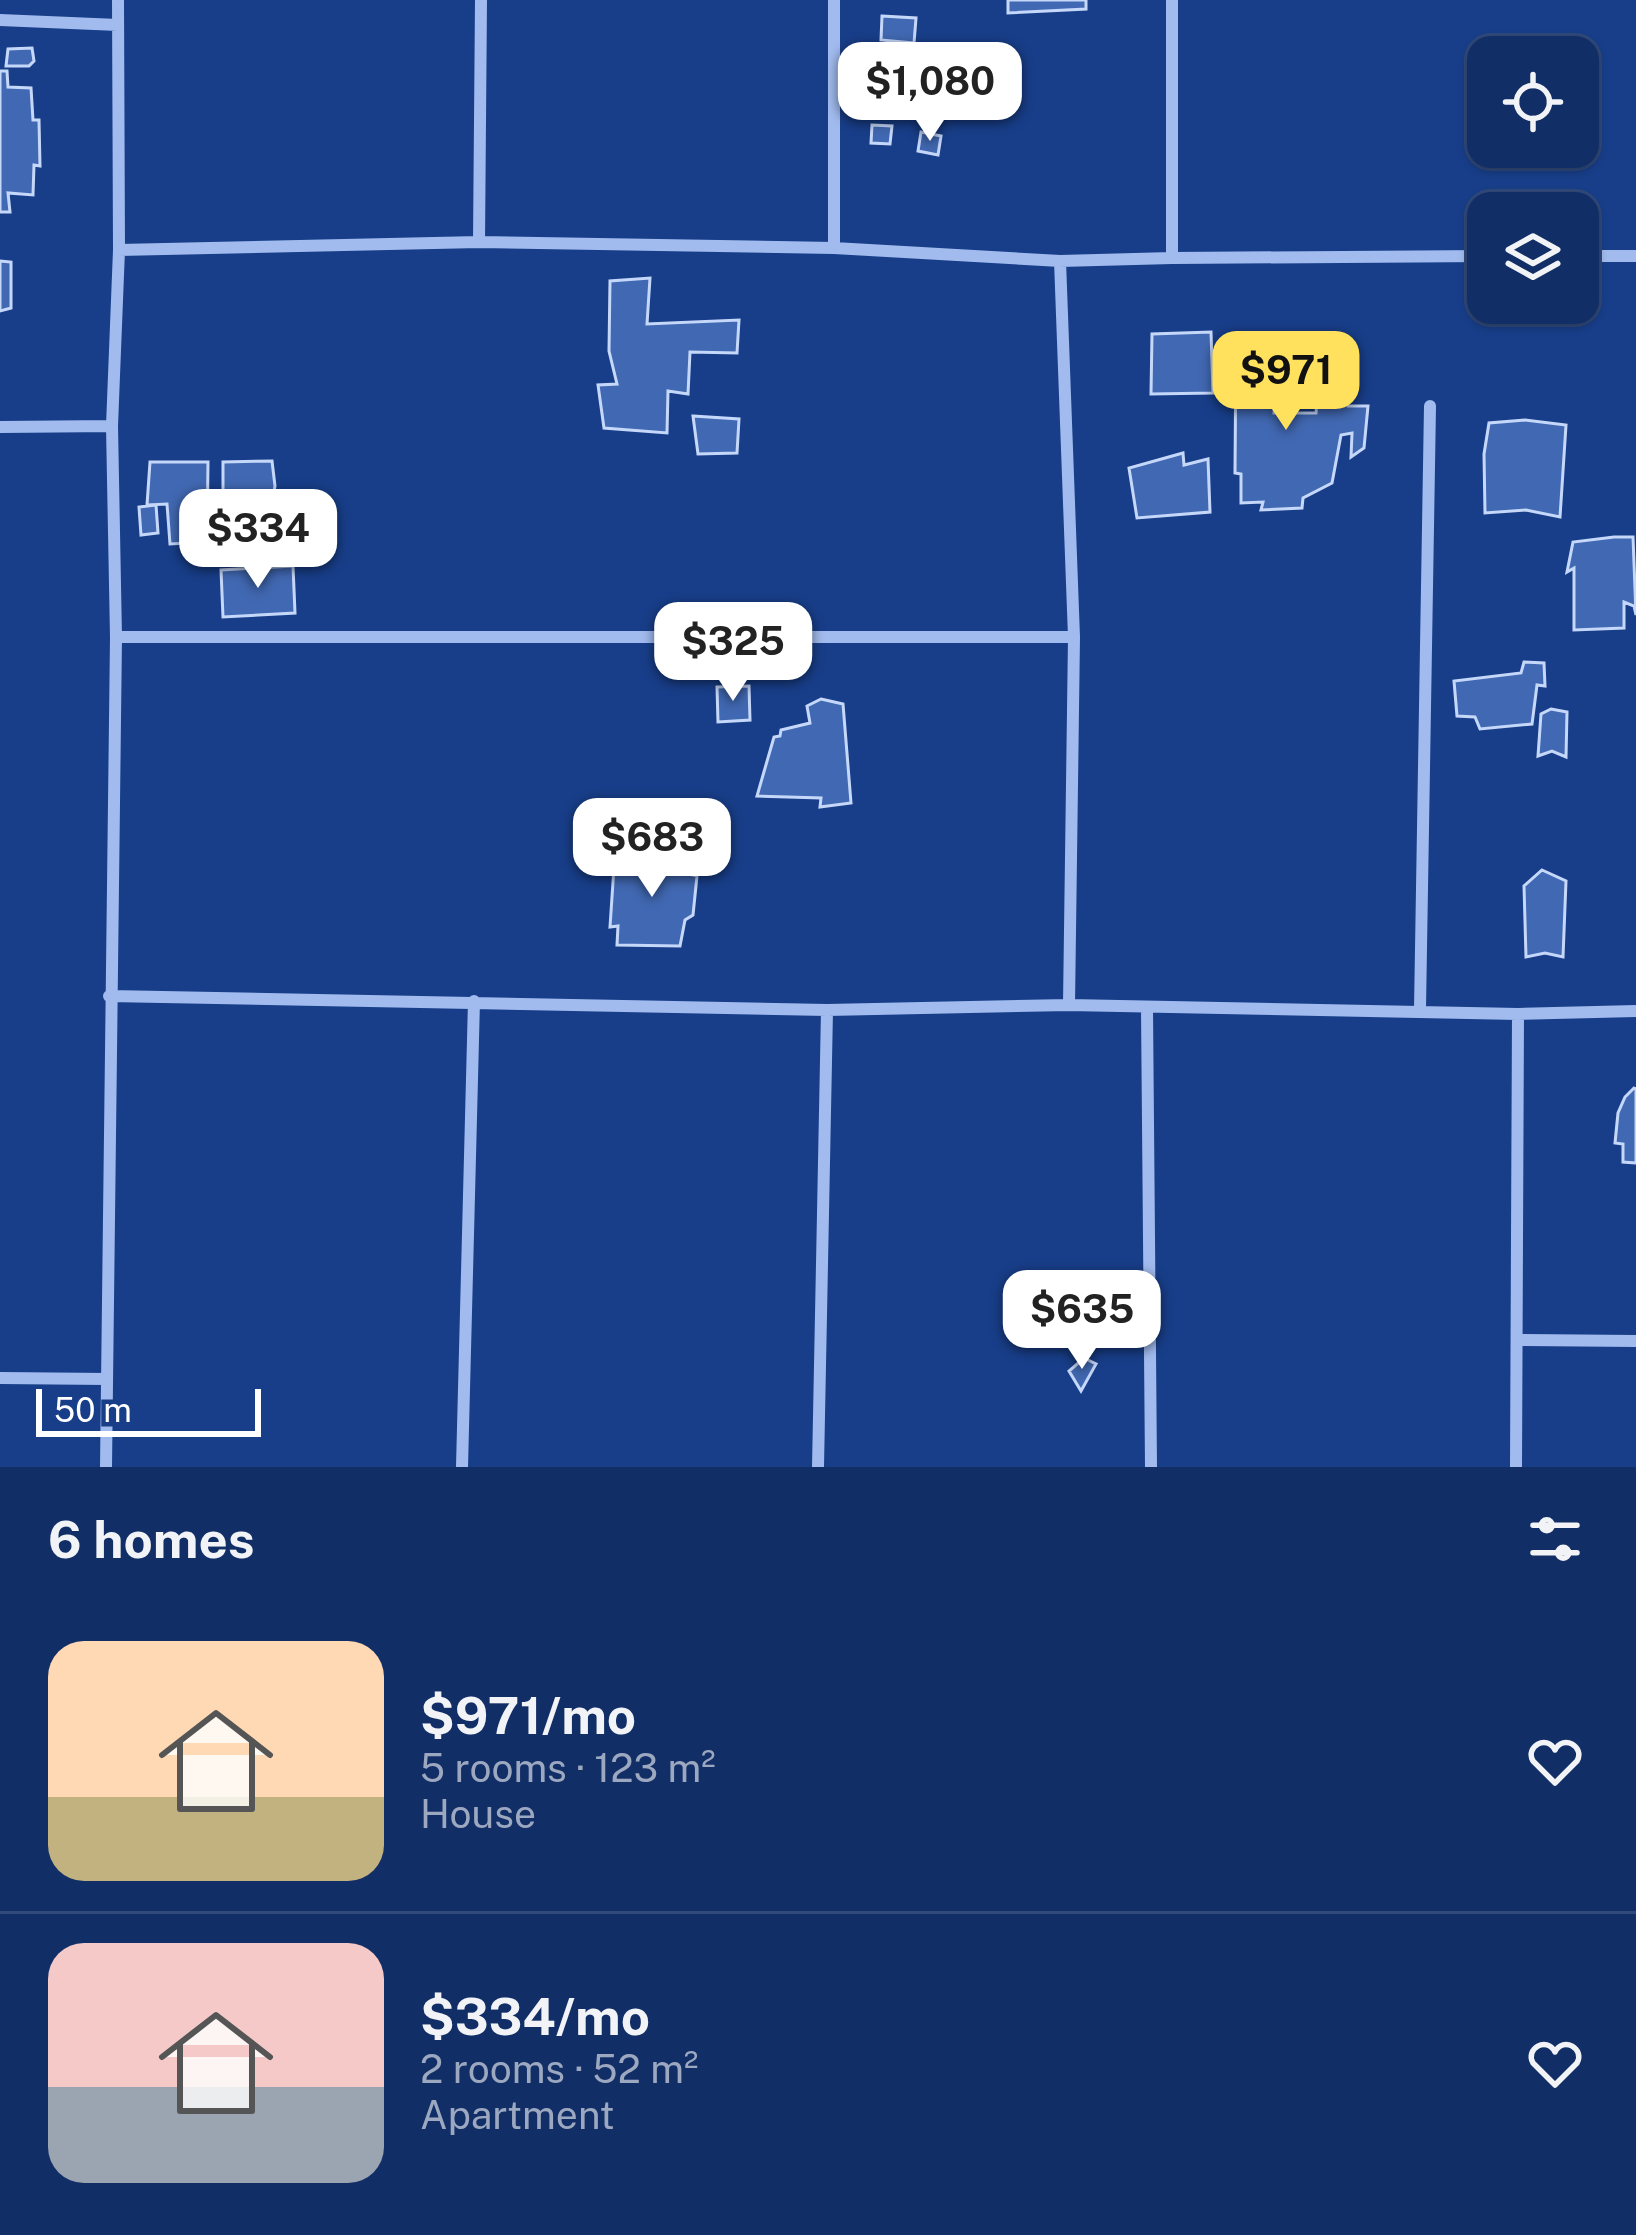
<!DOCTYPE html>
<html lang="en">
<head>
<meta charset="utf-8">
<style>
  body { margin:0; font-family:"Public Sans",sans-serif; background:#1b366d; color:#f1f3f6; height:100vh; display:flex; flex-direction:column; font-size:45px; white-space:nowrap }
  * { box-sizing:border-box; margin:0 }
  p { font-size:39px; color:#9ca8c0 }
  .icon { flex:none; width:66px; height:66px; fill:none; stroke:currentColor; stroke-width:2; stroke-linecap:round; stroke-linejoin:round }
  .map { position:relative; height:1467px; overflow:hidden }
  .details { display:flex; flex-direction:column; background:#122e67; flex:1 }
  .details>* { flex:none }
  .controls { position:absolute; left:1467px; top:36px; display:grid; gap:24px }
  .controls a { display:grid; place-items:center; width:132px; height:132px; border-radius:24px; background:#122e67; box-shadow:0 3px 9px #0004,0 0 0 3px #314a7b; font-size:60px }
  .scale { position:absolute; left:36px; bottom:30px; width:225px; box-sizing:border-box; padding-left:12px; border:6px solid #fff; border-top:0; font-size:33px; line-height:42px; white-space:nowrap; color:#fff; -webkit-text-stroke:9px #183e89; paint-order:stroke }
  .price { position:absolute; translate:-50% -102px; padding:0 27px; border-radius:24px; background:#fff; color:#222; font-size:39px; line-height:78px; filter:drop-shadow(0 3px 6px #0008) }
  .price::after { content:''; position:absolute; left:50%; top:72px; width:36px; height:27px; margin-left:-18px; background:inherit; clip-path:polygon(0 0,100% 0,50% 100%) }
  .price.current { background:#ffe15d; color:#111 }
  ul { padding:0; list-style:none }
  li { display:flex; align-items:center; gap:36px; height:300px; padding:0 48px }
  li+li { border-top:3px solid #314a7b }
  li span { display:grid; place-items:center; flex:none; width:336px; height:240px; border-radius:36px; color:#555 }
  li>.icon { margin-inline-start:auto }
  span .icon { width:144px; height:144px; fill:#fffc; stroke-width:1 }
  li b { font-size:51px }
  h2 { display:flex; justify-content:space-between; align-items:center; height:144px; padding:0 48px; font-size:51px }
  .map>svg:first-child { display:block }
  .building { fill:#4168b2; stroke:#c6d8fa; stroke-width:3 }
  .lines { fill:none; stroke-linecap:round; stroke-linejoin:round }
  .street { stroke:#a1bbee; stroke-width:12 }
</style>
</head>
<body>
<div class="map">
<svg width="1636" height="1467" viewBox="0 0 1636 1467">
  <rect width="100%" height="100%" fill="#183e89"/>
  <path class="building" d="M1008,0H1086V9L1008,13Z
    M882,16L916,18L914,43L881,40Z
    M32,48L34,61L29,66H6L8,49Z
    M0,71H7L8,87L31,88L33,120H39L40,166L34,165L33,195L8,193L10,212H0Z
    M872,125L892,126L890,144L871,143Z
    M921,132L941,136L938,155L918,151Z
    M0,261L11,262V308L0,311Z
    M650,278L647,324L739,320L737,353L690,352L688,394L668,391L667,433L604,428L598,385L617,384L609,351L610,281Z
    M1211,332L1213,393L1151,394L1152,334Z
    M1278,335L1274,413H1316L1318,387L1344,389L1348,406H1368L1364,448L1351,457L1352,433L1341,435L1332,483L1303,498L1302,508L1261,510L1263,502L1241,503V474L1235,473L1236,340Z
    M693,416L739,419L737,453L698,454Z
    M1525,420L1566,425L1560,517L1526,510L1485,513L1484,454L1489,423Z
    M1183,453L1184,465L1208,459L1210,512L1137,518L1129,468Z
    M272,461L275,486L270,514L290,513L289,542L223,540V462Z
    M150,462H208L207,542L170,544L167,504L147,505Z
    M156,505L158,533L141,535L139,507Z
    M1614,537H1633L1636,615L1634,606L1624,602V628L1574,630V568L1567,572L1573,542Z
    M293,566L295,613L223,617L221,570Z
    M1524,662L1544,663L1545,686L1537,685L1532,724L1480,729L1475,717L1457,716L1454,681L1521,673Z
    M749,686L750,720L718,722L717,687Z
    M821,699L843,704L851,803L820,807L821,798L757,796L774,737L780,736L781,730L810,723L807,706Z
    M1551,709L1567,712L1566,757L1552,751L1538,756L1541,714Z
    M632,848L675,853L681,872L697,876L693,915L685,920L680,946L617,945L618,926L610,927L614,867L634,869Z
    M1542,870L1566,881L1563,957L1545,953L1526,957L1524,886Z
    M1634,1088L1636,1089V1163L1623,1162V1144L1615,1143L1618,1113L1625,1097Z
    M1084,1358L1096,1364L1081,1391L1069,1371Z"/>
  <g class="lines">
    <path class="street" d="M1172,0V258L1488,256
      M0,20L118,25
      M479,242L481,0
      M834,248V0
      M119,250L479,242L834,248L1060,261L1172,258
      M1578,256H1636
      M1060,261L1074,637L1069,1005
      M112,426L119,250L118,0
      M0,427L112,426L116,637L106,1467
      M116,637H1074
      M109,996L827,1010L1069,1005L1518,1014L1636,1011
      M1147,1009L1151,1467
      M1420,1009L1430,406
      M1517,1340L1636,1341
      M0,1378L107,1379
      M462,1467L474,1001
      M818,1467L827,1010
      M1516,1467L1518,1014"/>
  </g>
</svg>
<div class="controls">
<a><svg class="icon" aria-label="locate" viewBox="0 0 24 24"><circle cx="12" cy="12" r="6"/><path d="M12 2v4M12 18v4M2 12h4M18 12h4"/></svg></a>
<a><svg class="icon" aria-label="layers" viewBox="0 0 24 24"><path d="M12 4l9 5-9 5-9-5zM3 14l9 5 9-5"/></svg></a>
</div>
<div class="scale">50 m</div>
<b class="price" style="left:930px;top:144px">$1,080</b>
<b class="price current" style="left:1286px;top:433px">$971</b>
<b class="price" style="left:258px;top:591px">$334</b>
<b class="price" style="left:733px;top:704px">$325</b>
<b class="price" style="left:652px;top:900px">$683</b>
<b class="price" style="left:1082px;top:1372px">$635</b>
</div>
<section class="details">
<h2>6 homes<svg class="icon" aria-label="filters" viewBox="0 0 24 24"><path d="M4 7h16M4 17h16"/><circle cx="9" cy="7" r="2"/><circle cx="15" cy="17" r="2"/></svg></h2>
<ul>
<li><span style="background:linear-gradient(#ffd9b3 65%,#c2b280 0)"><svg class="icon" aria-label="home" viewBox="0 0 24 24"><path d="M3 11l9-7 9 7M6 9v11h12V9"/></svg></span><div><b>$971/mo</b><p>5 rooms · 123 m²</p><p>House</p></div><svg class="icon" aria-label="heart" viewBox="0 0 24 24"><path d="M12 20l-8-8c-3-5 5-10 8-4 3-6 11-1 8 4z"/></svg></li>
<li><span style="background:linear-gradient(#f6c9c9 60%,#9aa5b1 0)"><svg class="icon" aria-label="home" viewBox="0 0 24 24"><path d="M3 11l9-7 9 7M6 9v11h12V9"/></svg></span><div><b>$334/mo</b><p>2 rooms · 52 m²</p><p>Apartment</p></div><svg class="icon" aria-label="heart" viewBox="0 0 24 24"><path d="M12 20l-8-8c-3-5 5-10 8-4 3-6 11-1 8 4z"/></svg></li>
</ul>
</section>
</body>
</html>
